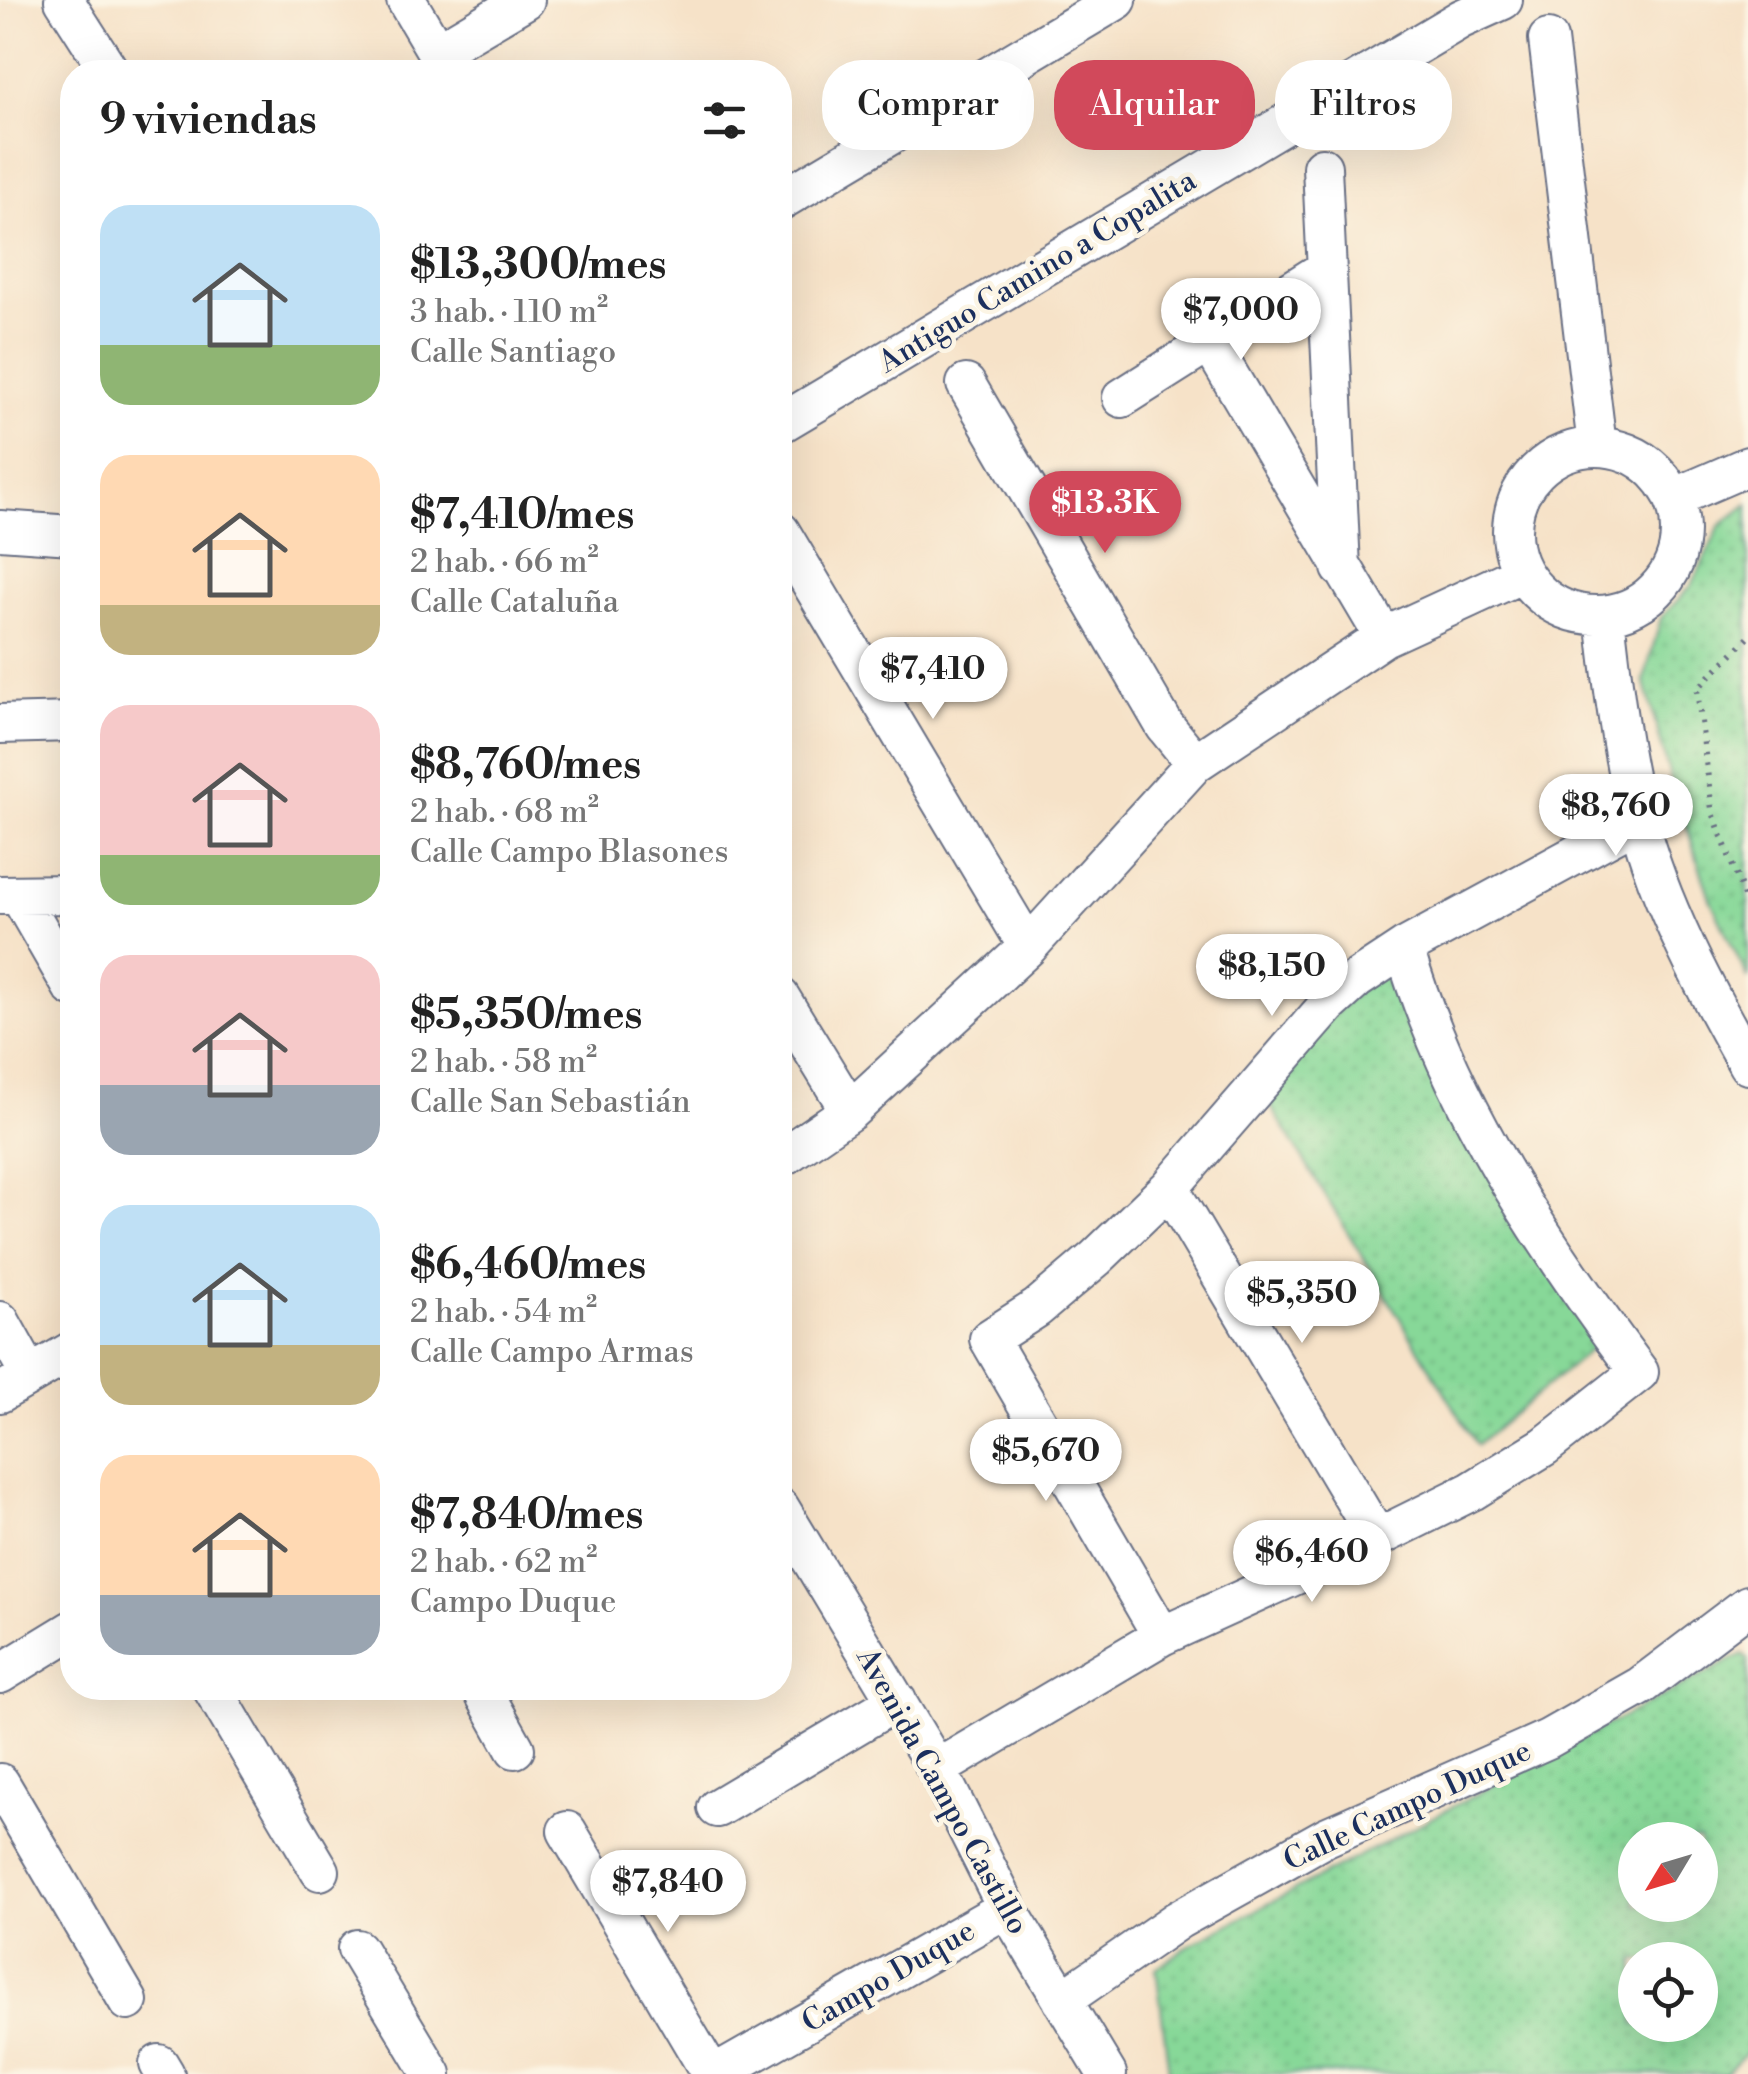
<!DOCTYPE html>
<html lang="es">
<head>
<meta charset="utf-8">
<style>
  body { margin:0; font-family:"Libre Bodoni",serif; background:#f6f6f6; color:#222; height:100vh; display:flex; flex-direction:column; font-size:38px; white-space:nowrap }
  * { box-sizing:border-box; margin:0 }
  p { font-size:32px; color:#767676 }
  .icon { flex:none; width:55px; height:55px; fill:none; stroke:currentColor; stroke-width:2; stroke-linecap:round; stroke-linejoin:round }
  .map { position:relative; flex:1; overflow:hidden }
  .panel { position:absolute; left:60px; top:60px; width:732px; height:1640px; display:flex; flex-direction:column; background:#fff; border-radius:40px; box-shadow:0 10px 40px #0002 }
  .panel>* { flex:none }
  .banner { position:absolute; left:822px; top:60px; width:775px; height:90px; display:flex; gap:20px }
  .needle { width:65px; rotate:232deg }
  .controls { position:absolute; left:1618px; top:1822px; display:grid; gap:20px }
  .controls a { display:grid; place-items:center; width:100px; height:100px; border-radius:50%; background:#fff; box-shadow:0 10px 40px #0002; font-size:50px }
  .price { position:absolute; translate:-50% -85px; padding:0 22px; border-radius:35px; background:#fff; color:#222; font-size:32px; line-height:65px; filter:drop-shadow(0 2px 5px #0008) }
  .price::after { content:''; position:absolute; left:50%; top:60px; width:30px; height:22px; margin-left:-15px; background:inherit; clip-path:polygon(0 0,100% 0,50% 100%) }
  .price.current { background:#d1495b; color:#fff }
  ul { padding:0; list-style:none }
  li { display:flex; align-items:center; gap:30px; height:250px; padding:0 40px }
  li span { display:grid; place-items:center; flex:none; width:280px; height:200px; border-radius:30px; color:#555 }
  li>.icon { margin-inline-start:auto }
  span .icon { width:120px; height:120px; fill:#fffc; stroke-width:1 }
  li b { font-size:42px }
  h2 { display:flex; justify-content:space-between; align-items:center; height:120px; padding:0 40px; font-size:42px }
  .pill { padding:0 35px; border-radius:40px; background:#fff; box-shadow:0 10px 40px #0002; font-size:35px; line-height:90px }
  .pill.current { background:#d1495b; color:#fff }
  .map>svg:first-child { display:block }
  .grass { fill:url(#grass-dots); stroke:#51847b; stroke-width:2.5; fill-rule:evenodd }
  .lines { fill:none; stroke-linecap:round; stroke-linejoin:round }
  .minor-casing { stroke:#686e83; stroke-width:42 }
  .path { stroke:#686e83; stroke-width:6; stroke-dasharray:2.5 8; stroke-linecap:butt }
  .minor { stroke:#fff; stroke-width:38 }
  .labels { text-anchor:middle; stroke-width:9; stroke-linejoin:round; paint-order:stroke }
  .street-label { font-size:30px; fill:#1b2f5e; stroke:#fcf5e5 }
</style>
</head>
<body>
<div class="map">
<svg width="1748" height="2074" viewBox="0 0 1748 2074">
  <defs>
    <pattern id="grass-dots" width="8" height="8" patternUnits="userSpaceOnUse" patternTransform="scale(2.5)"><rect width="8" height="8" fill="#87d898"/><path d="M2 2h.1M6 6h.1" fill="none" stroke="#74ba85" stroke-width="1.8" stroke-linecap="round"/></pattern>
  </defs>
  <rect width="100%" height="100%" fill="#fcf5e5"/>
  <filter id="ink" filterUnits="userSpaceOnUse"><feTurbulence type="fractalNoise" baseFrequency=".01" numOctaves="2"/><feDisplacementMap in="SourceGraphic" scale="20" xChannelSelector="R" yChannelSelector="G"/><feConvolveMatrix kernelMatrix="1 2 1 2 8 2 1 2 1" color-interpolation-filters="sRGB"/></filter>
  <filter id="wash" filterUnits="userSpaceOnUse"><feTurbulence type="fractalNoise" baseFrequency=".0048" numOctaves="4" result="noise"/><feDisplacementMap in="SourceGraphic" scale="40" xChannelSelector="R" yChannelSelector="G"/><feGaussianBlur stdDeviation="2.25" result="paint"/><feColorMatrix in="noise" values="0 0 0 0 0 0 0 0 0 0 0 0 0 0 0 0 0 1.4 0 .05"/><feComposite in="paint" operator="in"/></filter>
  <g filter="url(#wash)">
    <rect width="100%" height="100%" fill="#f6e2c8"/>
    <path class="grass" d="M1748,504V979L1711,901L1670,777L1644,680L1661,618L1692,585L1720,526Z
      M1404,948L1446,1058L1610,1333L1477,1445L1258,1085Z
      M1743,1654L1748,1659V2051L1725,2074H1171L1169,2071L1156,1968L1188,1946ZM1635,1840H1700V1905H1635ZM1635,1960H1700V2025H1635Z"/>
  </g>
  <g filter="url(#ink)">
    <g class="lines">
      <defs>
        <path id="minor" d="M64,0L110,72
          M406,0L448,71
          M1548,39L1597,446
          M437,52L525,0
          M1322,167L1341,568
          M780,201L1117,0
          M1210,343L1384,637
          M966,384L1165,726L1195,763
          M1122,398L1324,270
          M780,424L1461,19L1503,0
          M1512 531a84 84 0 1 1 168 0a84 84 0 1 1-168 0Z
          M1674,498L1748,466
          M0,530L72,535
          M780,531L1028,947
          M1605,615C1612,683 1621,753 1638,820C1659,903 1706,991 1748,1065
          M0,724L72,722
          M0,895L72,894
          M19,895L72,987
          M780,997L850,1111
          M780,1159L850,1111L1028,947L1195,763L1384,637L1523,573
          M1169,1188L1377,1538
          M0,1321L30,1375
          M0,1393L72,1351
          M780,1508L937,1769L1007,1908L1107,2074
          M1162,1636L989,1339L1037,1308L1096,1258L1169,1188L1327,1006L1357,979L1404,948L1638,821
          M0,1674L72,1630
          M212,1688L320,1871
          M481,1688L515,1749
          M937,1769L1162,1636L1377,1538L1472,1491L1545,1446L1639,1372C1542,1242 1450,1105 1404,948
          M0,1783L128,2001
          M717,1808L897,1701
          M567,1831L711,2074
          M357,1949L432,2074
          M1062,2000L1178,1920L1326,1837L1548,1739L1641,1686L1748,1605
          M159,2064L165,2074
          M716,2074L1007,1908"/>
      </defs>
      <use href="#minor" class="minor-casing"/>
      <path class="path" d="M1748,638L1697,689L1712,810L1748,907"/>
      <use href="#minor" class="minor"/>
    </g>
  </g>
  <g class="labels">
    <g class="street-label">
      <text transform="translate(1037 271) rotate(-31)" y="10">Antiguo Camino a Copalita</text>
      <text transform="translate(943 1791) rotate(61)" y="10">Avenida Campo Castillo</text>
      <text transform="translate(1407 1805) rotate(-25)" y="10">Calle Campo Duque</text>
      <text transform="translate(888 1976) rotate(-30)" y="10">Campo Duque</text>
    </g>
  </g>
</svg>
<div class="controls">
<a><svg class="needle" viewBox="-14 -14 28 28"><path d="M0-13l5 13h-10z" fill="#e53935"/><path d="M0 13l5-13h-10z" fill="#767676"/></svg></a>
<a><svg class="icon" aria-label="locate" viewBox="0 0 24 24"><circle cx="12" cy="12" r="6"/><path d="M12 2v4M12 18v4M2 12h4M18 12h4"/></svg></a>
</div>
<b class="price" style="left:1241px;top:363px">$7,000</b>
<b class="price current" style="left:1105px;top:556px">$13.3K</b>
<b class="price" style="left:933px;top:722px">$7,410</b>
<b class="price" style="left:1616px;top:859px">$8,760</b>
<b class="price" style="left:1272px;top:1019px">$8,150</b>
<b class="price" style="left:1302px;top:1346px">$5,350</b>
<b class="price" style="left:1046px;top:1504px">$5,670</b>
<b class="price" style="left:1312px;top:1605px">$6,460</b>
<b class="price" style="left:668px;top:1935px">$7,840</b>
<div class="banner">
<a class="pill">Comprar</a>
<a class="pill current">Alquilar</a>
<a class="pill">Filtros</a>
</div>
<section class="panel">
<h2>9 viviendas<svg class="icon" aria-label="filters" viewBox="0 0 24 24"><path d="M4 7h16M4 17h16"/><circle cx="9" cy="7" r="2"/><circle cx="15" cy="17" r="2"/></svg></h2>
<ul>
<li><span style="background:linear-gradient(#bfe0f5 70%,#8fb573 0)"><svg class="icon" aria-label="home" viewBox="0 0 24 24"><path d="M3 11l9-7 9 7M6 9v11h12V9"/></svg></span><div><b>$13,300/mes</b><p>3 hab. · 110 m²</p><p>Calle Santiago</p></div></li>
<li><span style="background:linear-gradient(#ffd9b3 75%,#c2b280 0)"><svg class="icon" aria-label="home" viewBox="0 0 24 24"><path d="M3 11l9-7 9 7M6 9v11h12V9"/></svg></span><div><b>$7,410/mes</b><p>2 hab. · 66 m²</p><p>Calle Cataluña</p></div></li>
<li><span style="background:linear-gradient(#f6c9c9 75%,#8fb573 0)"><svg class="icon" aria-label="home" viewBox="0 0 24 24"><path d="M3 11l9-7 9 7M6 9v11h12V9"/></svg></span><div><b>$8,760/mes</b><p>2 hab. · 68 m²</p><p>Calle Campo Blasones</p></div></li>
<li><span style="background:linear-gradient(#f6c9c9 65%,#9aa5b1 0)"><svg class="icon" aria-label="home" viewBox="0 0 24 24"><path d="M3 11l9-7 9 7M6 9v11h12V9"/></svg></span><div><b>$5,350/mes</b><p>2 hab. · 58 m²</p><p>Calle San Sebastián</p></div></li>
<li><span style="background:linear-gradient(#bfe0f5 70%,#c2b280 0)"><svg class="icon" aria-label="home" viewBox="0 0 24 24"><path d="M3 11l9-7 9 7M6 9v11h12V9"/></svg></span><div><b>$6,460/mes</b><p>2 hab. · 54 m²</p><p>Calle Campo Armas</p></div></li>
<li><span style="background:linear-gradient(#ffd9b3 70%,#9aa5b1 0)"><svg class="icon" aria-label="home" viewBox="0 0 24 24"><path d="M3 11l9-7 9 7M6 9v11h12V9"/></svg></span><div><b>$7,840/mes</b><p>2 hab. · 62 m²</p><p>Campo Duque</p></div></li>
</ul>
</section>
</div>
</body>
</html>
